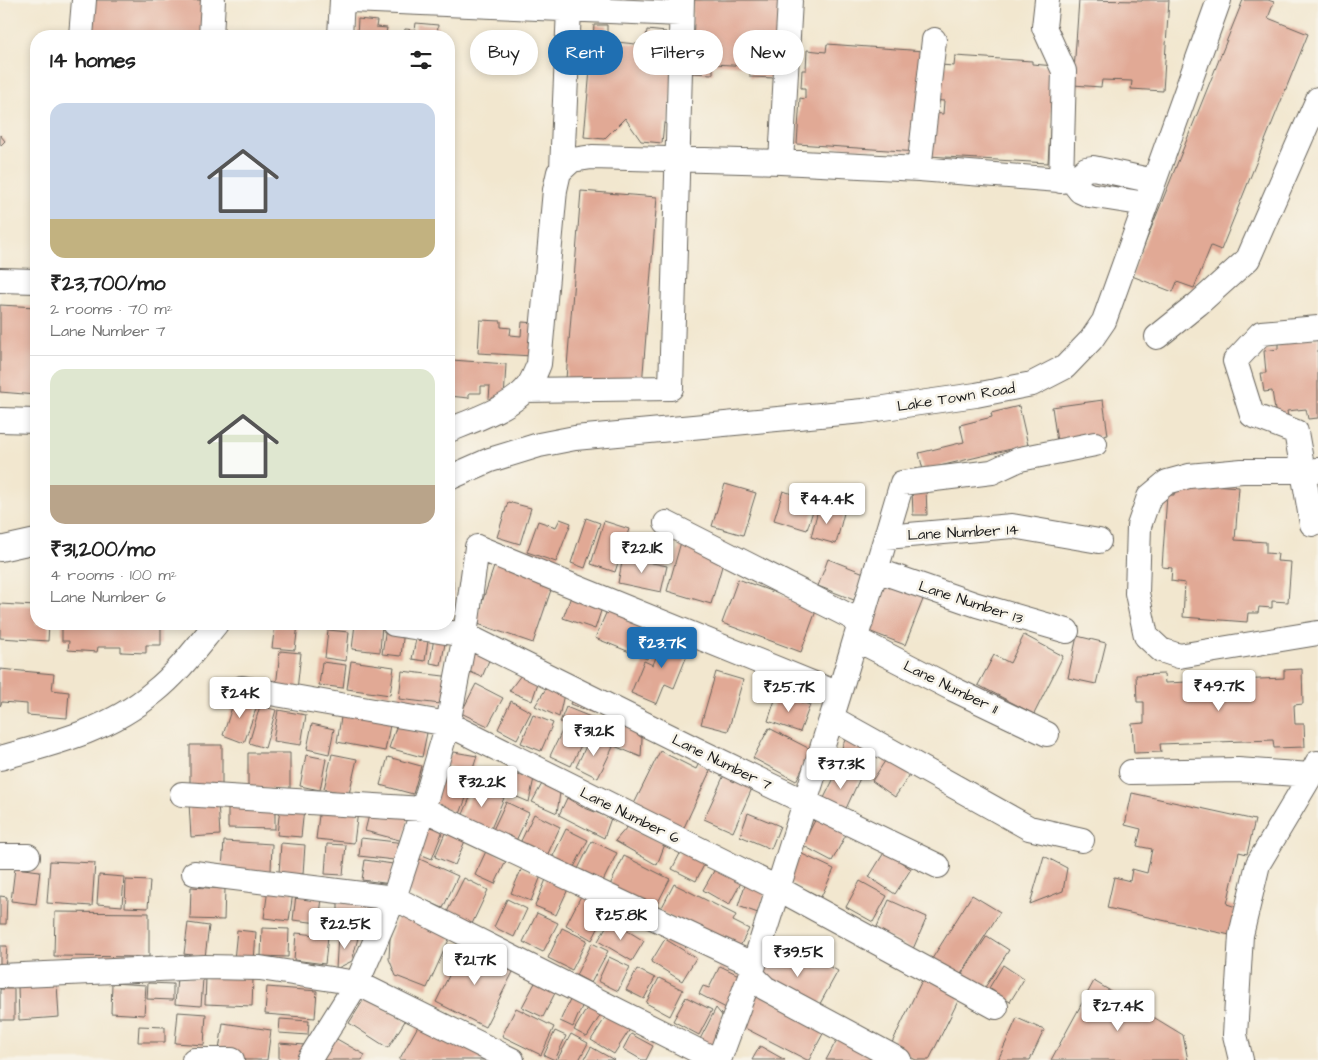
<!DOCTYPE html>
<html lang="en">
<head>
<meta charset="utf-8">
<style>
  body { margin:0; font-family:"Architects Daughter",sans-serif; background:#f6f6f6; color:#222; height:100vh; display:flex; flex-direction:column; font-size:19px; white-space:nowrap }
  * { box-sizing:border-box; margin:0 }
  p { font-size:16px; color:#767676 }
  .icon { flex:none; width:28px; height:28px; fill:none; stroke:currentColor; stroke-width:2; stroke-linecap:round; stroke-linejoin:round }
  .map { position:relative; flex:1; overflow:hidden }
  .side { position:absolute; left:30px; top:30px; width:425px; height:600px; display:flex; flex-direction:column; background:#fff; border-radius:20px; box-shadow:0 2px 8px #0003 }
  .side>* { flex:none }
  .guide { position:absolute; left:470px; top:30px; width:475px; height:45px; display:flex; gap:10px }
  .price { position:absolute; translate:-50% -42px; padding:0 11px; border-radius:5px; background:#fff; color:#222; font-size:16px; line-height:32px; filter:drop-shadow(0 1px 2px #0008) }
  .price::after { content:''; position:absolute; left:50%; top:30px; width:15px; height:11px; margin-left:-8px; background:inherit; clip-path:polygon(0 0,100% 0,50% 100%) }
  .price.current { background:#1f6fb2; color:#fff }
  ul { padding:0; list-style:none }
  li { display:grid; align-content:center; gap:10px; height:265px; padding:0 20px }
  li+li { border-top:1px solid #e0e0e0 }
  li span { display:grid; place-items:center; height:155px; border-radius:15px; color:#555 }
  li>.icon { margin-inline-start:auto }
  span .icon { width:90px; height:90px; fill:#fffc; stroke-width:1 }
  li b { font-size:21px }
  h2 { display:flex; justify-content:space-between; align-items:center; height:60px; padding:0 20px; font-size:21px }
  .pill { padding:0 18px; border-radius:22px; background:#fff; box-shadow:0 2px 8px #0003; font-size:18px; line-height:45px }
  .pill.current { background:#1f6fb2; color:#fff }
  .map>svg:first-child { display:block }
  .building { fill:#e1a995 }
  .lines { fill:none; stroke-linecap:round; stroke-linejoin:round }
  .minor-casing { stroke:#67635b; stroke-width:26 }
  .minor { stroke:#fff; stroke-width:24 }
  .labels { text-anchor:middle; stroke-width:5; stroke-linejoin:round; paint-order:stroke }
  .street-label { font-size:15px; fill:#1c1c1c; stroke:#f7f3e8 }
</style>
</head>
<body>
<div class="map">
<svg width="1318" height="1060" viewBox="0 0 1318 1060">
  <rect width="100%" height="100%" fill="#f7f3e8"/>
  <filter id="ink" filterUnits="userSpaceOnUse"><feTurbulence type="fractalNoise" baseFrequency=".02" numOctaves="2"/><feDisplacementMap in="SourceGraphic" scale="10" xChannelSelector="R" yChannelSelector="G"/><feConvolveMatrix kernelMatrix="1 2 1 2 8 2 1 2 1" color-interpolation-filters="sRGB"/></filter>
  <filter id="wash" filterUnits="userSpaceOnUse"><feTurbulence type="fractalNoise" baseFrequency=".0096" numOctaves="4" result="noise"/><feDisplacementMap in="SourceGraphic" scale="20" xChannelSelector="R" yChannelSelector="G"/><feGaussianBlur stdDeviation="1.12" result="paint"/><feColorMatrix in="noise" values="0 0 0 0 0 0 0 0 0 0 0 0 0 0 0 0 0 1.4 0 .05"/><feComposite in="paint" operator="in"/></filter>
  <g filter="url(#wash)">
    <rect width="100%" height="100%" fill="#f2e7cf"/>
    <g id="blocks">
      <path class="building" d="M92,0H203L202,36H90Z
        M693,0H780L775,78L750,77V66L713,64V74L688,73Z
        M1079,0L1142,1V0H1169L1163,91L1131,89L1132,81L1102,80L1101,87L1073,85Z
        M1243,0H1268L1274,2L1268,18L1308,34L1221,250L1211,246L1194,288L1177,282L1173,292L1132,276Z
        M358,19L377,21L376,27L387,28L386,33H391V36H357Z
        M416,23L438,25L437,36H398V34H404L405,29L415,30Z
        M594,25H607V41L645,45L647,30L666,32L664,50L675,51L668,124L664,123L662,143L641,141L625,118L604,139L584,137Z
        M827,44L924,51L918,152L797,144L800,98L805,99V88H801L802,70H806L807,50L826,52Z
        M955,56L1032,61V64L1054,66L1048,163L928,156L931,113L943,114L944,101L932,100L940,65L954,66Z
        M0,135L5,141L0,146Z
        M581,191L657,197L642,385L566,379Z
        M0,305L36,307V395L0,392Z
        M480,320L501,321V327L511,328L510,335L521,336L522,322L535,323L533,356L478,353Z
        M1318,338V418L1308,419L1306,409L1287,411L1289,422L1277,423L1272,391L1264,392L1261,373H1266L1264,351L1278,349V343Z
        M452,360L506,364L504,400L489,399L490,386H481V393H469V398L449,396Z
        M1103,400L1108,435L1057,442L1052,407Z
        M1019,406L1028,445L923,470L919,453L964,442L960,425L992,417L991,413Z
        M1175,482L1239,487L1235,540L1266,542V553L1278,554L1277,561L1291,562L1288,602L1272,601V608L1259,607L1258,613H1248L1247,622L1183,617L1185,583L1171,581L1172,568L1162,567L1167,495H1174Z
        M725,484L756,493L743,535L712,526Z
        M926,488L927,515H913L912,489Z
        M783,491L816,501L807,530L774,520Z
        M508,502L531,508L520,544L497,537Z
        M819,506L844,513L836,544L811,537Z
        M586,518L600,523L585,568L571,563Z
        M560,519L571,523L556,562L527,552L538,521L556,527Z
        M604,521L629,529L615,572L591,564Z
        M681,542L725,556L711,604L667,591Z
        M623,557L667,566L661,592L618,583Z
        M828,559L864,573L854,600L818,586Z
        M496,561L554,581L533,643L475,623Z
        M738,579L817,608L801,652L722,623Z
        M449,580H453V604H449Z
        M885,582L924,597L905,645L866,630Z
        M572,594L603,605L595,629L563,618Z
        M611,602L662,623L647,659L595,638Z
        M0,604L36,606V624H49L48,641L0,638Z
        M62,624H161V645H146V653L121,652V647H98L97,652L68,650L69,641H62Z
        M275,624H298L295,650L272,648Z
        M355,624H382L380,652L352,649Z
        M386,627L404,630L401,656L382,654Z
        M328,630L349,632L346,661L325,658Z
        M435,631L447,633L441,665L430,663Z
        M665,633L692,643L674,688L665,684L657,704L631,693L644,661L653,665Z
        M1024,635L1063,656L1034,714L978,685L994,655L1010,663Z
        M1077,636L1106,643L1096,684L1068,678Z
        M416,639L428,641L425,661L412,659Z
        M472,649L490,658L482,677L463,669Z
        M280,651L301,653L297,690L276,687Z
        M351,661L394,667L390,695L347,689Z
        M322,662L346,665L343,688L319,685Z
        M0,669L54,674L52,690L69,692L67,718L27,715V704L2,702L0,706Z
        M1302,669L1303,704L1294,705L1295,724H1304L1305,747L1274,748L1273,740L1160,744L1161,752L1134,753L1132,724L1144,723V702H1137L1136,675L1164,674L1165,683L1284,678V670Z
        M402,671L452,677L449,705L399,699Z
        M716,672L743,680L728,731L701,724Z
        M521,675L539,680L532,701L509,691Z
        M476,684L503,698L488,726L461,713Z
        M547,687L564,694L559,717L535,706Z
        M574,693L597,703L593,713L570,704Z
        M777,694L810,705L800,732L768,721Z
        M236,695L258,703L244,743L223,735Z
        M511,701L531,712L517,739L498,729Z
        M260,706L276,710L265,748L249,743Z
        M566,707L593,718L587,733L560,722Z
        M278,710L306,715L301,745L273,741Z
        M342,711L391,720L385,751L337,742Z
        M533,715L553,723L541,751L521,743Z
        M312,724L334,729L329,754L307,749Z
        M624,724L642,738L641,757L612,745Z
        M397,725L427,733L422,757L389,748Z
        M769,728L812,750L796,781L753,758Z
        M563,729L584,739L571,766L550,756Z
        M848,732L870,741L862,762L840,753Z
        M591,736L613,747L598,778L576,767Z
        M190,745H222V787H190Z
        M660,751L696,769L699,763L711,769L681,834L631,810Z
        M454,752L477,756L471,775L444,764Z
        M248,753H290V789H248Z
        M332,754L357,759L349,794L324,789Z
        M306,755L326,759L320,790L300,786Z
        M388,757L421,766L413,794L380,785Z
        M887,758L911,773L895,797L872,781Z
        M840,766L861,776L843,815L821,804Z
        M442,770L472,782L460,814L430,802Z
        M725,773L753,786L733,832L704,819Z
        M512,774L534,778L529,802L503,791Z
        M543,782L560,793L557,813L532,802Z
        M475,786L504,798L490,831L461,819Z
        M1132,793L1255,820L1247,854L1239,852L1227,904L1236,907L1230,935L1107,908L1114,877L1130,881L1132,869L1147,873L1152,849L1137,846L1141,829L1125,825Z
        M567,798L582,807L611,818L604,838L559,815Z
        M218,802L220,835L191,837L189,803Z
        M506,802L529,813L514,845L491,834Z
        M228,805L275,806V829L228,828Z
        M280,807L304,809L301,837L277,835Z
        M320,807L358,811L354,843L316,839Z
        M371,807L409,817L403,841L365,831Z
        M748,813L780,826L771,849L740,836Z
        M819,813L849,829L832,861L802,845Z
        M534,814L560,827L546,858L519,845Z
        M427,823L443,830L432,859L415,852Z
        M627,827L665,844L657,865L615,841Z
        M447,828L467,836L455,865L435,857Z
        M566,829L588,840L573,869L552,858Z
        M361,838L405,843L403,861L359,856Z
        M224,841L272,844L271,871L222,869Z
        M592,841L617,853L602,883L577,871Z
        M281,843L305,845L303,874L279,873Z
        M327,844L346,845L343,875L325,874Z
        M684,846L708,857L696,881L672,869Z
        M487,849L507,859L495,884L475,875Z
        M885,851L911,869L895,894L869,877Z
        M800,853L834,869L821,897L788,881Z
        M624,856L670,879L654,910L609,887Z
        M1044,856L1067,868L1063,891L1030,904Z
        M415,857L458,876L443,908L400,889Z
        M365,860L393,864L391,884L362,880Z
        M50,861L95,863L92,906L47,903Z
        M718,864L743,879L729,905L703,890Z
        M15,868L40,871L36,904L11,901Z
        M522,868L541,876L531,901L511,893Z
        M99,875L124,877L122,906L97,904Z
        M547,877L569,887L556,915L535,906Z
        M464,878L488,890L471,926L446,914Z
        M747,879L765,892L758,913L738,906Z
        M126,880L150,881L148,908L125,907Z
        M860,881L887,896L873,922L846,907Z
        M674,884L736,915L733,921L749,929L738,950L660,911Z
        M191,887L225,889L224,920L190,919Z
        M268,889L293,892L289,921L264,918Z
        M296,895L322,898L319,923L293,920Z
        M972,895L1000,912L958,979L930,962Z
        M0,896L7,897L6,924H0Z
        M581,896L608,910L592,940L566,925Z
        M338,899H376L375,932H338Z
        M507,899L527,909L514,937L494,927Z
        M889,900L927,917L913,949L875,931Z
        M400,910L452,933L427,988L396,976L389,959L390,938Z
        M55,912L149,913V957L54,956Z
        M537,913L558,923L543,952L523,942Z
        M610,920L644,941L632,961L598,941Z
        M188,923L209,926L205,957L184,954Z
        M262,928L289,929L288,957L261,956Z
        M562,928L587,940L572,970L548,958Z
        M237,930L256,932L254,962L234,960Z
        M296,933L328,936L325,964L294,960Z
        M338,934L358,938L352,961L336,969Z
        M987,936L1009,950L982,992L960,977Z
        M665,939L696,958L682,981L651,962Z
        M592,943L608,951L591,983L576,975Z
        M464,945L514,970L485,1027L436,1002Z
        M0,946H7L5,969L0,968Z
        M774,947L808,966L813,957L838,971L816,1011L757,979Z
        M609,957L630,967L618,991L598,981Z
        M1003,965L1024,979L1010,1002L989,988Z
        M720,966L743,977L728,1009L699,994L703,986L709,988Z
        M637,969L655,978L644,999L626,990Z
        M924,976L961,995L929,1060H916L890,1047Z
        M177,977L203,979L201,1006L175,1004Z
        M206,977L253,979L252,1006L205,1004Z
        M659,978L683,990L670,1016L646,1003Z
        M536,981L556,991L543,1017L522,1007Z
        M1094,981L1183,1035L1188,1060H1051Z
        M112,983L146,985L144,1015L111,1013Z
        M148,983L173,984V1000L147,999Z
        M57,984L59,1017L19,1020L18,986Z
        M267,987L317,991L315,1018L265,1014Z
        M0,989H14V1020H0Z
        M758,993L826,1028L809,1060H807L741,1026Z
        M366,996L405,1021L388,1048L349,1023Z
        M572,996L584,1002L573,1027L560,1021Z
        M686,997L712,1010L699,1035L673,1021Z
        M590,1003L603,1011L587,1037L574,1030Z
        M516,1008L554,1027L541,1055L502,1036Z
        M716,1008L724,1018L718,1051L697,1045Z
        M178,1012L206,1014L204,1045L175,1043Z
        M609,1012L632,1026L614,1054L591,1040Z
        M1017,1018L1044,1030L1030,1060H998Z
        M280,1019L309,1021L308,1035L279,1033Z
        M422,1019L497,1060H399Z
        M223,1023L271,1030L267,1060H235L218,1057Z
        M139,1026L165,1027V1042H138Z
        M555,1031L566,1036L555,1060L544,1055Z
        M841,1032L885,1060H826Z
        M571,1034L588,1043L579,1060H557Z
        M631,1034L653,1046L646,1060H642L623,1049Z
        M335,1038L365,1055L362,1060H322Z
        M279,1043L305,1045L302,1060H279Z
        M760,1046L785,1060H752Z
        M591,1047L614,1060H584Z"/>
    </g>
  </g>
  <g filter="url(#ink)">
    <use href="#blocks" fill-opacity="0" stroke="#67635b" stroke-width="1"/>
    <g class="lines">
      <defs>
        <path id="minor" d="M351,0L681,14
          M1047,0L1044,27L1064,71L1061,181
          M81,36L84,0
          M211,36L213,0
          M340,36L342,0
          M781,162L790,0
          M562,169L569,9
          M919,169L934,40
          M1072,181L1080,191L1089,195L1146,204
          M0,280L36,281
          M1318,328L1261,333L1235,361L1252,415L1296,432L1303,471H1242L1189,476L1167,482L1149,497L1139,526L1137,593L1146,636L1161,650L1179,656L1318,633
          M1157,337L1198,304L1248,259L1318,99
          M525,390L671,388L682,0
          M0,420L36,421
          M449,430C472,421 515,406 529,385C533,379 536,371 539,364L555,190L559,172L572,160L592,157L781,162L919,169L1072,181L1086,169L1093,168L1154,181
          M449,478L490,460L539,445L575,438L863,411L976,395L1032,384L1065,367L1091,340L1104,321L1219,0
          M666,523L861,622
          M1312,524L1303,471L1318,470
          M886,537L1012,526L1099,541
          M0,549L36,541
          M876,570L977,605L1067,631
          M394,624L465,635L697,750L938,866
          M856,639L953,689L1047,734
          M242,688L448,724L779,889L996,1007
          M832,718L1029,828L1082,840
          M0,758C55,743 110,730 154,692C178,673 197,647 216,624
          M1131,772L1238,770L1311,775L1317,763
          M182,794L423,809L754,965
          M0,856H28
          M194,873L394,898L716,1060
          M751,974L765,988L899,1060
          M0,976L204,967L260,968L357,983L512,1060
          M194,1060H232
          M309,1060L357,983L394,898L423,809L448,724L465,635L477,547L839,694
          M719,1060L754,965L839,694L902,483L992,472L1020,459L1095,444
          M1241,1060L1235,1035L1241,935L1258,864L1311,775"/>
      </defs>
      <use href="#minor" class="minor-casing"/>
      <use href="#minor" class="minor"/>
    </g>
  </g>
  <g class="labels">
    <g class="street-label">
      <text transform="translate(956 397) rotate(-9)" y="5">Lake Town Road</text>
      <text transform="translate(963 532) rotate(-3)" y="5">Lane Number 14</text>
      <text transform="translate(971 602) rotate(18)" y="5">Lane Number 13</text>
      <text transform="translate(951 687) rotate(26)" y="5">Lane Number 11</text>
      <text transform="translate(722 762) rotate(26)" y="5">Lane Number 7</text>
      <text transform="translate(630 815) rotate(26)" y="5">Lane Number 6</text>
    </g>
  </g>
</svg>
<b class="price" style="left:827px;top:525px">₹44.4K</b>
<b class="price" style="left:642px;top:574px">₹22.1K</b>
<b class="price current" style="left:662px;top:669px">₹23.7K</b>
<b class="price" style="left:1219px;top:712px">₹49.7K</b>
<b class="price" style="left:789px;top:713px">₹25.7K</b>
<b class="price" style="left:240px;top:719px">₹24K</b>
<b class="price" style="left:594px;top:757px">₹31.2K</b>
<b class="price" style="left:841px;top:790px">₹37.3K</b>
<b class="price" style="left:482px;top:808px">₹32.2K</b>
<b class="price" style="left:621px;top:941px">₹25.8K</b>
<b class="price" style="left:345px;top:950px">₹22.5K</b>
<b class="price" style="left:798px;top:978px">₹39.5K</b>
<b class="price" style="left:475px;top:986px">₹21.7K</b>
<b class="price" style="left:1118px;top:1032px">₹27.4K</b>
<div class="guide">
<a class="pill">Buy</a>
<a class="pill current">Rent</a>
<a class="pill">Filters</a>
<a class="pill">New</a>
</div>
<section class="side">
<h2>14 homes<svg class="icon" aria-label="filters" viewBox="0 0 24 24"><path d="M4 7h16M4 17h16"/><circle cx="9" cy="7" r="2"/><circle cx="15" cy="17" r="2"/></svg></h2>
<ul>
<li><span style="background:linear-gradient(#c9d6e8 75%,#c2b280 0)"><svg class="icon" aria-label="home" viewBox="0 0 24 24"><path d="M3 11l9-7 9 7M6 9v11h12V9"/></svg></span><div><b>₹23,700/mo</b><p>2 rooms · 70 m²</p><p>Lane Number 7</p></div></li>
<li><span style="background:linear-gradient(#dfe7d0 75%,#b9a48a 0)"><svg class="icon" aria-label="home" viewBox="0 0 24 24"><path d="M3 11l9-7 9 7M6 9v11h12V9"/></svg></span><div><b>₹31,200/mo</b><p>4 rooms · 100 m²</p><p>Lane Number 6</p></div></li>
</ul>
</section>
</div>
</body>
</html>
